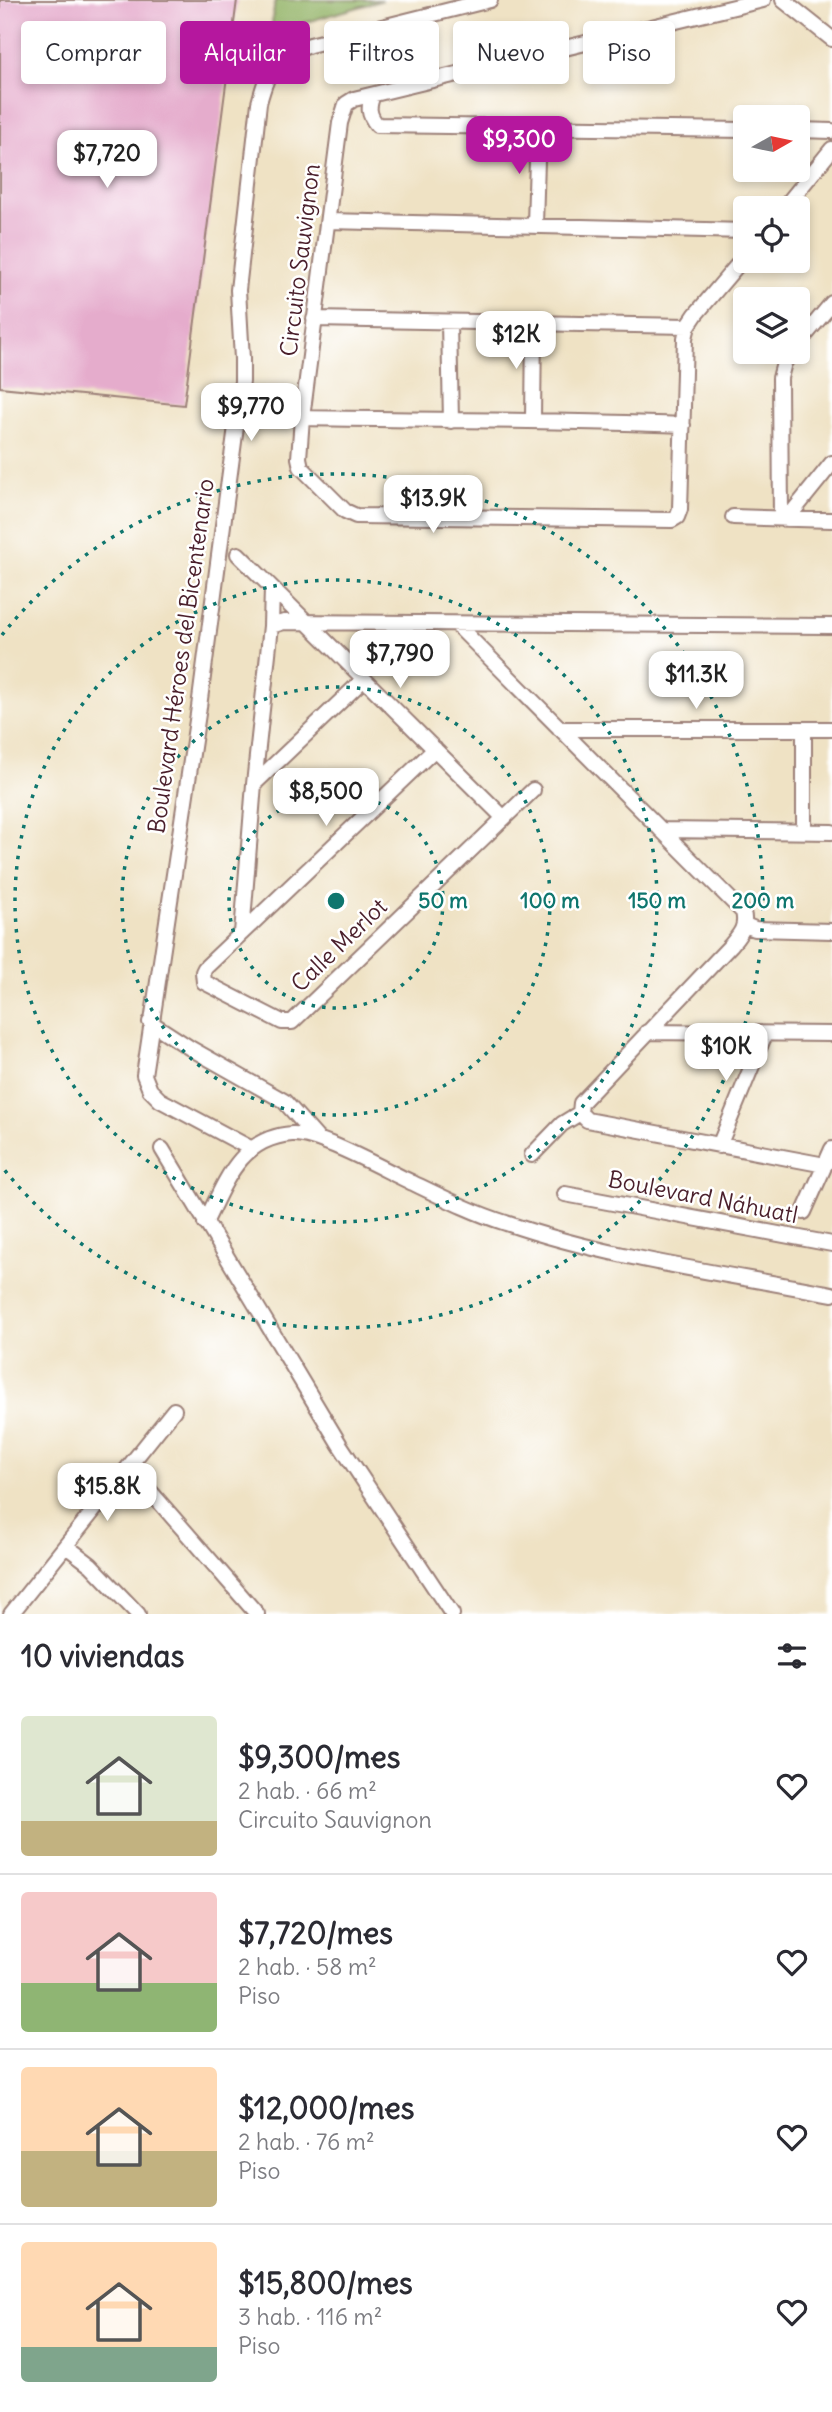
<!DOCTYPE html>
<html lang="es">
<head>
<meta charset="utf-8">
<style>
  body { margin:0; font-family:Delius,sans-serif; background:#f7f7f7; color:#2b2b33; height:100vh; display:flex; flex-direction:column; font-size:26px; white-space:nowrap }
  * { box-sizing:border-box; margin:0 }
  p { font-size:23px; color:#7c7c81 }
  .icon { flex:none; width:38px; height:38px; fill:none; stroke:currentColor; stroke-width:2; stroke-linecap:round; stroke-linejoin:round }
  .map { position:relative; height:1614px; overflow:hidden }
  .details { display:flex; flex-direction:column; background:#fff; flex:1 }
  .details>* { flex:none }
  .top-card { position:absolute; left:21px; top:21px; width:791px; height:63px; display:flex; gap:14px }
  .needle { width:46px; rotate:81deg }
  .buttons { position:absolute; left:733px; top:105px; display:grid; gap:14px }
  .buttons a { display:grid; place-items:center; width:77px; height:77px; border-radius:7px; background:#fff; box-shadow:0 4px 10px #0003; font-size:35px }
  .price { position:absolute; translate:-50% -60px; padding:0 16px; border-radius:14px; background:#fff; color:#222; font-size:23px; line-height:46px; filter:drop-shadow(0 2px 4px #0008) }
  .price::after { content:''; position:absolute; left:50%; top:42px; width:21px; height:16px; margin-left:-10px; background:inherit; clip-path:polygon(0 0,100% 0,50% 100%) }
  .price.active { background:#b5179e; color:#fff }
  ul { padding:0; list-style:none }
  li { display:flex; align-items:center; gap:21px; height:175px; padding:0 21px }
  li+li { border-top:2px solid #e1e1e2 }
  li span { display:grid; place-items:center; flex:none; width:196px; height:140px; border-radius:7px; color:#555 }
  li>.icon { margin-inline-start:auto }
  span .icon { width:84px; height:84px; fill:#fffc; stroke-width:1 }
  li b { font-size:30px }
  h2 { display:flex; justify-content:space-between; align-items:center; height:84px; padding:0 21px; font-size:30px }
  .pill { padding:0 24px; border-radius:7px; background:#fff; box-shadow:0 4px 10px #0003; font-size:24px; line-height:63px }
  .pill.active { background:#b5179e; color:#fff }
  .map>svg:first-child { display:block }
  .forest { fill:#92b265; stroke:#6e6848; stroke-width:2 }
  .building { fill:#e5accc }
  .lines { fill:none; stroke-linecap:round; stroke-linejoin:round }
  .minor-casing { stroke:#9c8078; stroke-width:18 }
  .minor { stroke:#fff; stroke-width:14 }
  .ring { fill:none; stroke:#0f766e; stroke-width:3.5; stroke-dasharray:3.5 7 }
  .labels { text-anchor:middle; stroke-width:5; stroke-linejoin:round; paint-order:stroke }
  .street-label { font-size:23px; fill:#4a1f2b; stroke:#fff }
  .centre { fill:#0f766e; stroke:#fff; stroke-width:3.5 }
  .ring-label { font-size:21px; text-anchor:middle; font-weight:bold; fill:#0f766e; stroke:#fff; stroke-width:5; stroke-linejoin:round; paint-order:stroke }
</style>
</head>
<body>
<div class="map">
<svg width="832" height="1614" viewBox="0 0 832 1614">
  <rect width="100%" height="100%" fill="#fff"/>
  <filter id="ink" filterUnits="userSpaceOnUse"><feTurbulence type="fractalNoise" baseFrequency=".0143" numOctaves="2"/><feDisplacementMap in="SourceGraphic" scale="14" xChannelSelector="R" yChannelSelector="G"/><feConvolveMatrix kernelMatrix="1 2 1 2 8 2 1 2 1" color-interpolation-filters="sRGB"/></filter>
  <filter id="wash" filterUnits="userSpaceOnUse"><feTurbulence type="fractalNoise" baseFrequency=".00686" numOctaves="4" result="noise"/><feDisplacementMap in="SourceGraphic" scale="28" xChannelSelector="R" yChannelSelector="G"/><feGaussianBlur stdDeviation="1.57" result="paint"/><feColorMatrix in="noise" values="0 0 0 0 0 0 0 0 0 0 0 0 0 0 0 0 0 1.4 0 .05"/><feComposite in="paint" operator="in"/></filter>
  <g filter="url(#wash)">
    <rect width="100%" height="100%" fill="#efe2c4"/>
    <path class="forest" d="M275,0H383L271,32Z"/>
    <g id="blocks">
      <path class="building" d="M0,0H237L184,405L0,387Z"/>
    </g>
  </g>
  <g filter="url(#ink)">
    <use href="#blocks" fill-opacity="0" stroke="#9c8078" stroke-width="2"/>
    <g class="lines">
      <defs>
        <path id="minor" d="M783,0L832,39
          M373,95C368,107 368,114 377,125L746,130
          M798,130L832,131
          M784,208L832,149
          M328,221L746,231
          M535,224L538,128
          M746,255L696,314L688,326L685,338L680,509L677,517L672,520L356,516L345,511L301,467L299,458L302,418L340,123L346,104L354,99L763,0
          M314,319L688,326
          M449,322L451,421
          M798,344L832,303
          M302,418C429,420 556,420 683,425
          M533,420L534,323
          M733,517L832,520
          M781,518L780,378L784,363L792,352
          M787,519L832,463
          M238,554L503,817
          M456,624L743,912C747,927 740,934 731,945L581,1103L580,1113L562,1124L532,1155
          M271,626L284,622L832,626
          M560,729H832
          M804,729V831
          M435,749L205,968L203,972L204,982L282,1022H292L533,790
          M254,784L364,679
          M661,830L832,832
          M745,925L755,929L832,931
          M242,933L254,784L271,626L272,588
          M150,1022L190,1048L284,1101L316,1137
          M647,1032L832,1034
          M580,1113L587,1120L825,1165
          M719,1146L765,1034
          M250,1148L160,1100L150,1090L144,1075L199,707L242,381V359L238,290L259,103C269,66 274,58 310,45L490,0
          M162,1149L340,1445L452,1614
          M565,1194L832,1244
          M804,1212L832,1149
          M205,1223C225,1183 239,1138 292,1134C318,1132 386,1171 413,1183C444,1198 474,1213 506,1223C611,1259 723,1273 832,1294
          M129,1467L257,1614
          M66,1546L91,1565L138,1614
          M11,1614L174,1410"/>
      </defs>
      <use href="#minor" class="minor-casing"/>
      <use href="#minor" class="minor"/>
    </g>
  </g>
  <g class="ring">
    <circle cx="336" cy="901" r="107"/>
    <circle cx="336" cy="901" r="214"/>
    <circle cx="336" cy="901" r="321"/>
    <path d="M2 635A427 427 0 1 1 2 1167"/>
  </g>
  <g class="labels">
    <g class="street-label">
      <text transform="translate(300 260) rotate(-83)" y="8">Circuito Sauvignon</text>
      <text transform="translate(181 656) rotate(-82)" y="8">Boulevard Héroes del Bicentenario</text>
      <text transform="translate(339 945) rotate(-44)" y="8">Calle Merlot</text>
      <text transform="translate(703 1197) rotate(11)" y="8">Boulevard Náhuatl</text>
    </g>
  </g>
  <circle cx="336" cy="901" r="10" class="centre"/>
  <g class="ring-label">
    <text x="443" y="908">50 m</text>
    <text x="550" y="908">100 m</text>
    <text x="657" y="908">150 m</text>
    <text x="763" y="908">200 m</text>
  </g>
</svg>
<div class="buttons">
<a><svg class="needle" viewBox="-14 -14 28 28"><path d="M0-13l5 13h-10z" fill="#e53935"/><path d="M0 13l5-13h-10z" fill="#7c7c81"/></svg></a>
<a><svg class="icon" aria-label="locate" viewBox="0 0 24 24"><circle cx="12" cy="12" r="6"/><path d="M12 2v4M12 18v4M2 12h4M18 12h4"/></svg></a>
<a><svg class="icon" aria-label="layers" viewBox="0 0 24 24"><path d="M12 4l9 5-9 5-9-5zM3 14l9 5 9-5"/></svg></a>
</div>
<b class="price active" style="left:519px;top:176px">$9,300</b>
<b class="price" style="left:107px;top:190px">$7,720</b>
<b class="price" style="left:516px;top:371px">$12K</b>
<b class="price" style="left:251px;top:443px">$9,770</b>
<b class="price" style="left:433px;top:535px">$13.9K</b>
<b class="price" style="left:400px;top:690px">$7,790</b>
<b class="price" style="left:696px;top:711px">$11.3K</b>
<b class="price" style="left:326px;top:828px">$8,500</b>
<b class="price" style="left:726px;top:1083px">$10K</b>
<b class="price" style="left:107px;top:1523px">$15.8K</b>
<div class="top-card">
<a class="pill">Comprar</a>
<a class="pill active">Alquilar</a>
<a class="pill">Filtros</a>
<a class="pill">Nuevo</a>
<a class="pill">Piso</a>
</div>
</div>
<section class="details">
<h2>10 viviendas<svg class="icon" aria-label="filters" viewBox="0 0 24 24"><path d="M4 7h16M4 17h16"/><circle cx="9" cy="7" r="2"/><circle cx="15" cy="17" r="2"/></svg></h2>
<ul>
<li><span style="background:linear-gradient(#dfe7d0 75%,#c2b280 0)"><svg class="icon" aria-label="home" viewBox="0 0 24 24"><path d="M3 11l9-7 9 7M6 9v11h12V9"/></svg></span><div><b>$9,300/mes</b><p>2 hab. · 66 m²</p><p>Circuito Sauvignon</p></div><svg class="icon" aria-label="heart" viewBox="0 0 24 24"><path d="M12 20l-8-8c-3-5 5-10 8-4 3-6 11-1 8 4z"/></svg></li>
<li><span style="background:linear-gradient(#f6c9c9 65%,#8fb573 0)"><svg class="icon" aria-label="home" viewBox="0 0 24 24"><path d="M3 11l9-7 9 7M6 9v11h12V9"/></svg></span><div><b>$7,720/mes</b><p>2 hab. · 58 m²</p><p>Piso</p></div><svg class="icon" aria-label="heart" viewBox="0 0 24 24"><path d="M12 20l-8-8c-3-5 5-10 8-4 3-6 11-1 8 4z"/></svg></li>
<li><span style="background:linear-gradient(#ffd9b3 60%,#c2b280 0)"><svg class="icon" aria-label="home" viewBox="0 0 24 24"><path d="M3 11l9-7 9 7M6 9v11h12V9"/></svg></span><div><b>$12,000/mes</b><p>2 hab. · 76 m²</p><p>Piso</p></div><svg class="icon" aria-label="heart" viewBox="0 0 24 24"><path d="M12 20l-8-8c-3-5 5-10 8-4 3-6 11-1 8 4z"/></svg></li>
<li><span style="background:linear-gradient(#ffd9b3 75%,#7fa58c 0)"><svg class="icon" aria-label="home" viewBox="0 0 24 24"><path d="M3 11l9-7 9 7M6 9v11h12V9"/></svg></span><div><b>$15,800/mes</b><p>3 hab. · 116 m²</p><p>Piso</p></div><svg class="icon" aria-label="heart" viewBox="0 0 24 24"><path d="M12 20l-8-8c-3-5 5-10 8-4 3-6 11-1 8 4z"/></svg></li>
</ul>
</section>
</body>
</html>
